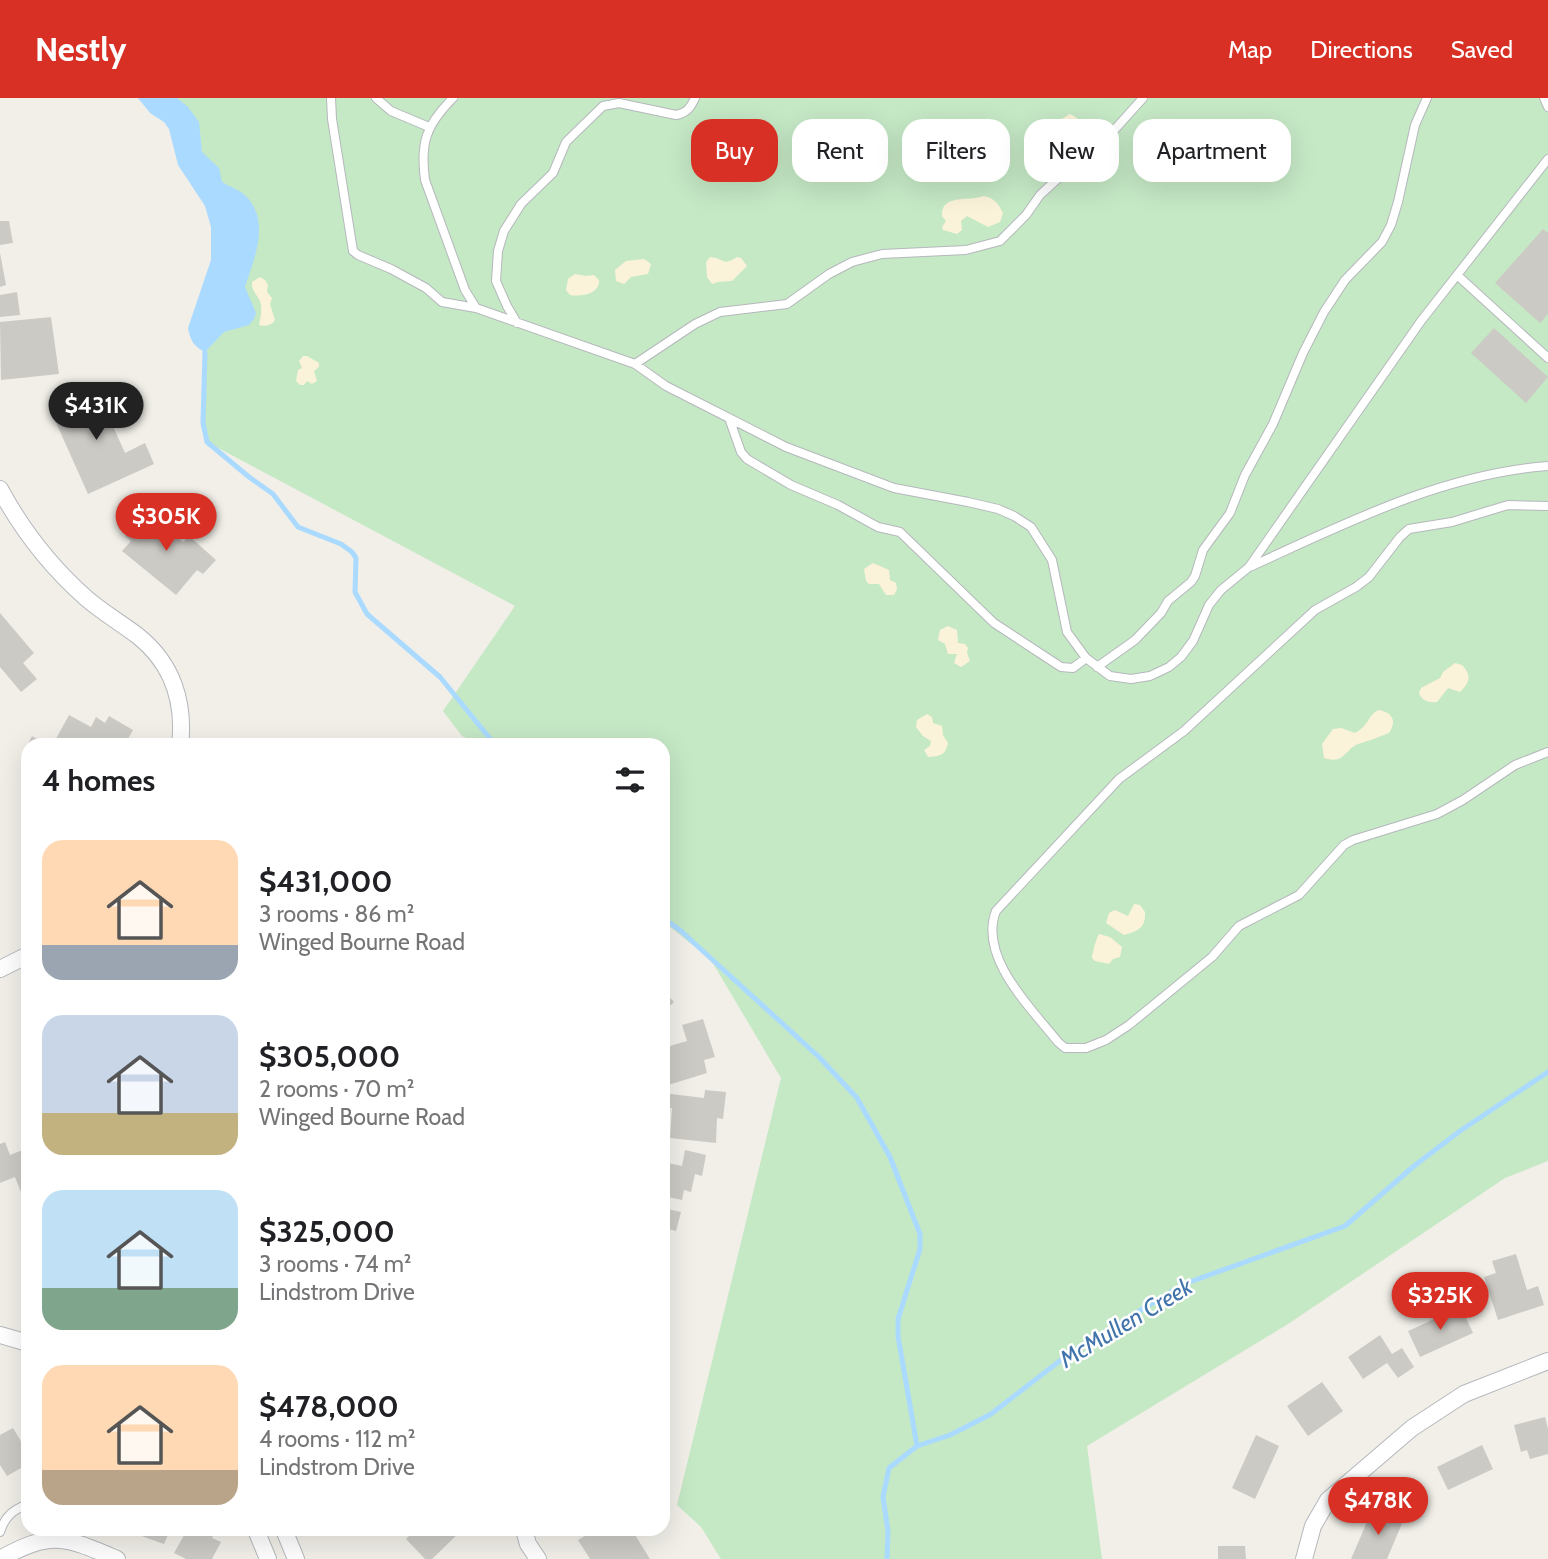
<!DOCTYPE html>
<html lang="en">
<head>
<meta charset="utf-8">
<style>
  body { margin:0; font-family:Cabin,sans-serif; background:#f6f6f6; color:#202124; height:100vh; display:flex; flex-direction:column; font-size:26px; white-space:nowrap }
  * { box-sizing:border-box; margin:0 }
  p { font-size:23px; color:#757577 }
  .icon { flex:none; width:38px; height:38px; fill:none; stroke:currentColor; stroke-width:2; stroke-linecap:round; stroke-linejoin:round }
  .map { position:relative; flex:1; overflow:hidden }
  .sheet { position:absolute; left:21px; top:640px; width:649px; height:798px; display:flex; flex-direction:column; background:#fff; border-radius:21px; box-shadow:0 7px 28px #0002 }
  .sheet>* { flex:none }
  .top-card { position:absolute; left:691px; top:21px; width:665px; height:63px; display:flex; gap:14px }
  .price { position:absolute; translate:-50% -60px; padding:0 16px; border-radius:24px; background:#d93025; color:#fff; font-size:23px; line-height:46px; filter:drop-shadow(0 2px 4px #0008) }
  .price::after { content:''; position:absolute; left:50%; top:42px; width:21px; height:16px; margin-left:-10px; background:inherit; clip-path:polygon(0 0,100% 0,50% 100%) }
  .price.current { background:#222; color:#fff }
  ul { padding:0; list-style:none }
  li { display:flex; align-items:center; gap:21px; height:175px; padding:0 21px }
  li span { display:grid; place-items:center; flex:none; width:196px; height:140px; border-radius:21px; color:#555 }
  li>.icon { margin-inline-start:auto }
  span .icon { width:84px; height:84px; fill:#fffc; stroke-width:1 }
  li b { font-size:30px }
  h2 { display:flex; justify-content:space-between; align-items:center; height:84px; padding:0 21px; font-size:30px }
  .pill { padding:0 24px; border-radius:21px; background:#fff; box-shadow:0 7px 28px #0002; font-size:24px; line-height:63px }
  .pill.current { background:#d93025; color:#fff }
  header { display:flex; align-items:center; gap:42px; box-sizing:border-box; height:98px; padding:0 35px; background:#d93025; color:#fff }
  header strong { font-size:33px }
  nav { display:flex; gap:38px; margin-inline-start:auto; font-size:24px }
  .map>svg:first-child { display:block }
  .green { fill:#c5e8c5 }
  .sand { fill:#fbf3d9 }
  .water { fill:#aadaff }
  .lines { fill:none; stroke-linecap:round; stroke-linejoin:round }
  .stream { stroke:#aadaff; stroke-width:5 }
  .building { fill:#cccac5 }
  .lane-casing { stroke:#b5b8bc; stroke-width:10 }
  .street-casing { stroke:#b5b8bc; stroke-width:18 }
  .lane { stroke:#fff; stroke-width:8 }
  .street { stroke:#fff; stroke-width:16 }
  .labels { text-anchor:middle; stroke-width:5; stroke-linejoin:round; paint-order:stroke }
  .water-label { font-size:24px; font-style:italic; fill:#4174aa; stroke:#fff }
</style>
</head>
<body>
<header>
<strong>Nestly</strong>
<nav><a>Map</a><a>Directions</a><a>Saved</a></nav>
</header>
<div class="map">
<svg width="1548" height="1461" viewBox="0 0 1548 1461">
  <rect width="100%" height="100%" fill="#f1efe8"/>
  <path class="green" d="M155,0H1548V1063L1505,1080L1288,1226L1087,1348L1102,1461H721L701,1429L677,1407L781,980L711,862L669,828L663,819V648H483L462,638L443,613L515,508L207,344L203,320L205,254L194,230L230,144Z"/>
  <path class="sand" d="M1070,16L1077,20L1078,38L1064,45L1063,57L1058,59L1049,56C1048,42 1061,38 1060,22Z
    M983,98C993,99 999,106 1003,115L1000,124L988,129L967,118L961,123L962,132L957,136L943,132L942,129L946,123L942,118C941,95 970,104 983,98Z
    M710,159C725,160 721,169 737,159L741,160L747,168L732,183L718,184L712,186L707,179L706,164Z
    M644,161L651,166L648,176L631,179L624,186L616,183L615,172L626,163Z
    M575,176L586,178L594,177L599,182C600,196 582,199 570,197L566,192L568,181Z
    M260,179L265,182L268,187L267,194L272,200L270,206L275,222C273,227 264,229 259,227C261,218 263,209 259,201C255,194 252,193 252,184Z
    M307,258L319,265V269L314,273L317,283L312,286L307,283L304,287H300L296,283L298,272L302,270L299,263L303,258Z
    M873,465L889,472L890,482L896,485L897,491L894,497H886L879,486H869L866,483L864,471Z
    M948,528L957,532L958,545L965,546L968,550L967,555L970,563L961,569L954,565L957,556H948L945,546L938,542L940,532Z
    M1455,565L1462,567C1472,578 1470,584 1460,594L1448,590L1437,604C1429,605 1422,603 1419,595L1421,590L1440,580L1443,574Z
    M1379,612C1393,615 1397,623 1389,635C1378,639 1369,643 1358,646C1346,650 1345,667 1324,660L1322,646L1333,631L1341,630L1355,635C1369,628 1369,615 1379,612Z
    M927,616L932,619L933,625L942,628L943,637L948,645C945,658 940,658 928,659L924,652L930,648L931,643L923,638L916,629L917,622Z
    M1134,806L1140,807L1145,814C1146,831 1137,833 1124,837L1106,825L1109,815L1115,812L1128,818Z
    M1099,836L1110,839L1122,849L1120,859L1113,861L1109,866L1095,863L1092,860C1092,856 1097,838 1099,836Z"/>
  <path class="water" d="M138,0H177L188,9L199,24L202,54L219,70L222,84C230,89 240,92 246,98C271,124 254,161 245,189L256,215L254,221L249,227L224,234L205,254C194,249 190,242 188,230L211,162V129L205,108L178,67L169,31L164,24L150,15Z"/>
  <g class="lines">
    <path class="stream" d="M205,254L203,325L207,344L249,379L273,396L298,429L341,446L352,454L356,460L355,494L367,516L440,579L496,648
      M663,820L681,833L819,959L857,1000L890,1059L920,1136V1151L898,1221V1238L917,1348
      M887,1461L888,1433L883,1399L889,1370L917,1348L950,1337L991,1316L1070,1255L1184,1186L1345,1128L1414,1068L1460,1033L1548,974"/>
  </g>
  <path class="building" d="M0,123H9L13,145L0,147Z
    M1543,131L1548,135V216L1540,225L1495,185Z
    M0,155L6,187L0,189Z
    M17,194L20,217L0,219V197Z
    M51,219L59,276L1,282L0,224Z
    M1494,230L1548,279L1526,305L1471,255Z
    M95,288L125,355L145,345L154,366L88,396L49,309Z
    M147,413L183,444L189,438L216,462L203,476L197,472L176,497L122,453L131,443L125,438Z
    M0,515L34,555L23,565L37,581L21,594L0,569Z
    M69,617L91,629L96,619L105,625L109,618L133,632L124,648H52Z
    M32,638L49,648H28V656L24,654Z
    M663,892L674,904L663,914Z
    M703,921L715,959L704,962L707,975L665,988L663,950L687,943L682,927Z
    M705,992L726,994L723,1021L717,1020L716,1045L670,1040L672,1010H663V995L704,1000Z
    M5,1044L10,1057L25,1051L28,1058V1112L15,1079L0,1085V1046Z
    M685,1052L706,1057L702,1078L695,1076L691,1094L684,1092L682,1102L663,1098V1064L682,1068Z
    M663,1110L681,1114L676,1133L668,1131L664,1146Z
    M1516,1156L1527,1192L1538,1188L1544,1207L1498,1222L1484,1179L1496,1175L1492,1163Z
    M663,1168L670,1170L664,1193H663Z
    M1461,1209L1473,1235L1420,1259L1408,1233Z
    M1380,1237L1392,1256L1402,1250L1414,1269L1398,1280L1387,1265L1363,1281L1348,1259Z
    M1322,1284L1343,1313L1308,1338L1287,1308Z
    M1545,1319L1548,1331V1356L1530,1361L1527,1352L1521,1354L1514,1327Z
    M13,1330L28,1355V1366L7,1378L0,1367V1337Z
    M1256,1337L1279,1348L1255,1401L1232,1390Z
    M1482,1347L1493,1371L1448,1392L1437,1369Z
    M1373,1410L1403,1423L1387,1461H1351Z
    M134,1432H170L164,1446L133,1435Z
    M187,1432H216L212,1440L221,1444L212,1461H186L174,1455Z
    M415,1432H462L432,1461H425L406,1441Z
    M595,1432H632L650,1461H590L578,1442Z
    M1218,1448H1245L1246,1461H1218Z"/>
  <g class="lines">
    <defs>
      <path id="lane" d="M331,0L332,21L353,153L358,157L391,171L426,190L442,204L476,210
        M376,0L391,13L429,29
        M453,0C426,27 420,45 425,82L465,192L476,210L635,266L666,288L786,349L894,390L968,404L998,411L1014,418L1031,429L1052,462L1067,534L1086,560L1110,578L1131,581L1150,578L1169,569L1181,559L1193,543L1209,507L1221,492L1249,469L1421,223L1548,61
        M1544,0L1548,9
        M1457,177L1548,260
        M517,225L507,208L496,183L498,153L504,133L521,106L553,75L566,44L603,8L619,5L676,17C687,15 691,9 695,0
        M635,266L695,226L720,214L787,206L829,176L852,164L882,156L966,152L1000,143L1026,117L1040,97L1065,74L1099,49L1143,0
        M729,320L741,354L747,361L791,387L838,407L878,429L900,434L994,525L1061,569L1073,570L1086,560
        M1548,408L1508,407L1452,424L1409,431L1400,439L1369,479L1356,489L1315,512L1184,633L1119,681L996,813C978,859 1031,910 1058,944L1065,950H1086L1106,942L1129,927L1212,859L1239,828L1299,797L1344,747L1353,742L1437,716L1463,702L1515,667L1548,654
        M1252,468C1346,425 1443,376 1548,368
        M1097,569L1135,542L1161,515L1168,503L1191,484L1195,478L1203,452L1230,415L1245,377L1273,326L1303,255L1324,214L1345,182L1382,144L1391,127L1398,104L1415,27L1427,0
        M0,1434C5,1418 13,1412 28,1406"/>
      <path id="street" d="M0,391C22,432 51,469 86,500C102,514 121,525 138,538C173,566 185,605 180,648
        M0,871L28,857
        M0,1237L28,1245
        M256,1432L268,1461
        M284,1432L296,1461
        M524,1432L528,1446L538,1461
        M0,1461C52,1432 65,1439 117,1461
        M1304,1461L1313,1428L1328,1402L1412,1330L1464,1296L1548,1263"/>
    </defs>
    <use href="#lane" class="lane-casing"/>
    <use href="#street" class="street-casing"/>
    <use href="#lane" class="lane"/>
    <use href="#street" class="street"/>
  </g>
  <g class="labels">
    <g class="water-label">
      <text transform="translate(1126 1225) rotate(-31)" y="8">McMullen Creek</text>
    </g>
  </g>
</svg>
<b class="price current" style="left:96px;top:344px">$431K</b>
<b class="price" style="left:166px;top:455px">$305K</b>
<b class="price" style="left:1440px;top:1234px">$325K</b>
<b class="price" style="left:1378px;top:1439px">$478K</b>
<div class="top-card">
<a class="pill current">Buy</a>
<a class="pill">Rent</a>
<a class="pill">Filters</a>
<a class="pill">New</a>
<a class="pill">Apartment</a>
</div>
<section class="sheet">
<h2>4 homes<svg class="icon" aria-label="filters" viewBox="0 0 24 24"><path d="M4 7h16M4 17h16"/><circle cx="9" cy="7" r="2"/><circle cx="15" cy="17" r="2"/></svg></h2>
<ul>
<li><span style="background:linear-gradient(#ffd9b3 75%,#9aa5b1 0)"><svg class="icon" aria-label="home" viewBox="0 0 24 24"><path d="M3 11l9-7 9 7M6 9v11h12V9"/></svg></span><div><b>$431,000</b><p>3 rooms · 86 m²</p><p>Winged Bourne Road</p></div></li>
<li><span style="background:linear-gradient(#c9d6e8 70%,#c2b280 0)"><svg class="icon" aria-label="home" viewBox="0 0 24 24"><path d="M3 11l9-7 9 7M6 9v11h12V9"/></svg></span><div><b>$305,000</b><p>2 rooms · 70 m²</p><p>Winged Bourne Road</p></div></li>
<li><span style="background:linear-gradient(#bfe0f5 70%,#7fa58c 0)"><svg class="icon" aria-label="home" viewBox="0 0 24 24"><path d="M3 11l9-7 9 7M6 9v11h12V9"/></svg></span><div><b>$325,000</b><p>3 rooms · 74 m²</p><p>Lindstrom Drive</p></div></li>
<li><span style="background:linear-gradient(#ffd9b3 75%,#b9a48a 0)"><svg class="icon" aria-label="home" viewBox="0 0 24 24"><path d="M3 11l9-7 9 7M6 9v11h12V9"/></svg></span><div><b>$478,000</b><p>4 rooms · 112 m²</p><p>Lindstrom Drive</p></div></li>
</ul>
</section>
</div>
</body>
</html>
